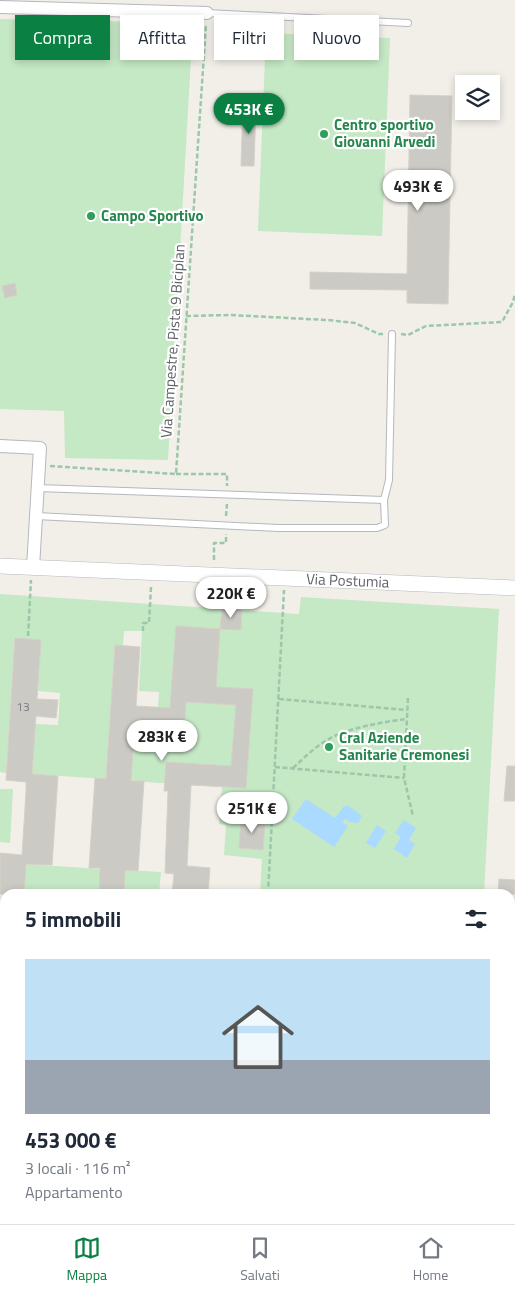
<!DOCTYPE html>
<html lang="it">
<head>
<meta charset="utf-8">
<style>
  body { margin:0; font-family:"Titillium Web",sans-serif; background:#f2f2f3; color:#1f2937; height:100vh; display:flex; flex-direction:column; font-size:19px; white-space:nowrap }
  * { box-sizing:border-box; margin:0 }
  p { font-size:16px; color:#747a83 }
  .icon { flex:none; width:28px; height:28px; fill:none; stroke:currentColor; stroke-width:2; stroke-linecap:round; stroke-linejoin:round }
  .map { position:relative; flex:1; overflow:hidden }
  .details { position:absolute; left:0px; top:889px; width:515px; height:336px; display:flex; flex-direction:column; background:#fff; border-radius:15px 15px 0 0; box-shadow:0 2px 8px #0003 }
  .details>* { flex:none }
  .hud { position:absolute; left:15px; top:15px; width:485px; height:45px; display:flex; gap:10px }
  .buttons { position:absolute; left:455px; top:75px; display:grid; gap:10px }
  .buttons a { display:grid; place-items:center; width:45px; height:45px; border-radius:0px; background:#fff; box-shadow:0 2px 8px #0003; font-size:25px }
  .price { position:absolute; translate:-50% -42px; padding:0 11px; border-radius:18px; background:#fff; color:#222; font-size:16px; line-height:32px; filter:drop-shadow(0 1px 2px #0008) }
  .price::after { content:''; position:absolute; left:50%; top:30px; width:15px; height:11px; margin-left:-8px; background:inherit; clip-path:polygon(0 0,100% 0,50% 100%) }
  .price.selected { background:#0b8043; color:#fff }
  ul { padding:0; list-style:none }
  li { display:grid; align-content:center; gap:10px; height:265px; padding:0 25px }
  li span { display:grid; place-items:center; height:155px; border-radius:0px; color:#555 }
  li>.icon { margin-inline-start:auto }
  span .icon { width:90px; height:90px; fill:#fffc; stroke-width:1 }
  li b { font-size:21px }
  h2 { display:flex; justify-content:space-between; align-items:center; height:60px; padding:0 25px; font-size:21px }
  .chip { padding:0 18px; border-radius:0px; background:#fff; box-shadow:0 2px 8px #0003; font-size:18px; line-height:45px }
  .chip.selected { background:#0b8043; color:#fff }
  .dock { display:flex; justify-content:space-around; align-items:center; height:70px; border-top:1px solid #e0e1e3; background:#fff; font-size:14px; color:#747a83 }
  .dock a { display:grid; justify-items:center; gap:2px }
  .dock .selected { color:#0b8043 }
  .map>svg:first-child { display:block }
  .green { fill:#c5e8c5 }
  .water { fill:#aadaff }
  .building { fill:#cccac5; stroke:#d6d1c6 }
  .lines { fill:none; stroke-linecap:round; stroke-linejoin:round }
  .service-casing { stroke:#b5b8bc; stroke-width:8 }
  .minor-casing { stroke:#b5b8bc; stroke-width:14 }
  .tertiary-casing { stroke:#b5b8bc; stroke-width:16 }
  .path { stroke:#9cc7a9; stroke-width:2.5; stroke-dasharray:5 2.5; stroke-linecap:butt }
  .service { stroke:#fff; stroke-width:6 }
  .minor { stroke:#fff; stroke-width:12 }
  .tertiary { stroke:#fff; stroke-width:15 }
  .leisure-dot { fill:#2e9e5b; stroke:#fff; stroke-width:2 }
  .labels { text-anchor:middle; stroke-width:4.5; stroke-linejoin:round; paint-order:stroke }
  .number-label { font-size:12px; fill:#7a7d7f }
  .leisure-label { font-size:15px; font-weight:bold; fill:#27864d; stroke:#fff; text-anchor:start }
  .street-label { font-size:15px; fill:#5f6368; stroke:#fff }
</style>
</head>
<body>
<div class="map">
<svg width="515" height="1224" viewBox="0 0 515 1224">
  <rect width="100%" height="100%" fill="#f1efe8"/>
  <path class="green" d="M0,19L193,23L168,460L65,458L64,411L0,409Z
    M266,33L390,38L382,236L258,231Z
    M0,594L299,614L301,597L499,609L484,894H260L262,859L224,855L226,825L219,824L222,787L131,781L134,732L156,733L159,692L139,691L142,631H124L123,645H115L106,779L32,774L35,724L58,725L60,693L38,691L41,640L15,638L6,773L0,772Z
    M0,789H13L10,843L0,842Z
    M26,864L100,869L99,894H24Z
    M125,870L161,872L159,894H124Z
    M0,1058L5,1061V1149H0Z"/>
  <path class="water" d="M306,799L335,818L344,806H349L362,816L358,823L350,822L345,819L342,822L348,826L334,847L292,819Z
    M404,820L416,828L409,840L415,844L407,858L394,849L401,837L395,833Z
    M377,825L386,831L375,848L366,843Z"/>
  <path class="building" d="M410,95L452,96L448,304L407,303V290L310,289V272L407,274Z
    M243,104H256L254,166H241Z
    M15,283L17,295L5,298L2,286Z
    M222,608L242,610L241,630L220,629Z
    M176,626L220,629L216,687L253,689L246,788L191,785L187,866L210,868L208,894H172L174,874L165,873L168,791H164L166,762L231,766L236,705L186,702L184,734L168,733L169,726L135,723L131,781H144L138,871L125,870L124,894H99L100,868H89L95,778L106,779L115,645L140,647L136,706L170,708Z
    M15,638L41,640L37,699L58,700L56,718L36,716L32,774L58,776L52,865L26,864L24,894H0V853L22,855L26,792V782L6,780Z
    M507,766H515V801H504Z
    M241,819L265,821L263,850L239,848Z
    M499,879L515,880V894H498Z"/>
  <g class="lines">
    <defs>
      <path id="service" d="M207,13L408,23
        M37,488L384,500
        M36,516L278,528H377L385,525L384,500L389,480L392,334"/>
      <path id="minor" d="M0,7L207,13
        M0,446L40,448L33,568
        M0,1210L5,1212
        M22,1220L30,1224
        M278,1220L292,1224
        M110,1224L112,1220
        M228,1224L231,1220"/>
      <g id="tertiary">
        <path id="s1" d="M0,566L515,588"/>
      </g>
    </defs>
    <use href="#service" class="service-casing"/>
    <use href="#minor" class="minor-casing"/>
    <use href="#tertiary" class="tertiary-casing"/>
    <path class="path" d="M186,316L229,315L328,320L355,323L379,334H383
      M401,334L408,335L426,326L502,322L513,302L515,294
      M50,466L176,474L206,24
      M176,474H227V486
      M226,516L227,504
      M214,560V543H226V534
      M143,631V623H149L151,587
      M28,636L31,580
      M408,698L404,778L413,816
      M279,699L407,710
      M275,767L404,778
      M293,768C306,756 320,742 337,735C358,726 384,722 406,719
      M268,894L284,590"/>
    <use href="#service" class="service"/>
    <use href="#minor" class="minor"/>
    <use href="#tertiary" class="tertiary"/>
  </g>
  <g class="leisure-dot">
    <circle cx="324" cy="134" r="5"/>
    <circle cx="91" cy="216" r="5"/>
    <circle cx="329" cy="747" r="5"/>
  </g>
  <g class="labels">
    <g class="number-label">
      <text x="23" y="711">13</text>
    </g>
    <g class="leisure-label">
      <text x="334" y="130">Centro sportivo<tspan x="334" dy="17">Giovanni Arvedi</tspan></text>
      <text x="101" y="221">Campo Sportivo</text>
      <text x="339" y="743">Cral Aziende<tspan x="339" dy="17">Sanitarie Cremonesi</tspan></text>
    </g>
    <g class="street-label">
      <text transform="translate(173 341) rotate(-86)" y="5">Via Campestre, Pista 9 Biciplan</text>
      <text dy="5" stroke="none"><textPath href="#s1" startOffset="348">Via Postumia</textPath></text>
    </g>
  </g>
</svg>
<div class="buttons">
<a><svg class="icon" aria-label="layers" viewBox="0 0 24 24"><path d="M12 4l9 5-9 5-9-5zM3 14l9 5 9-5"/></svg></a>
</div>
<b class="price selected" style="left:249px;top:135px">453K €</b>
<b class="price" style="left:418px;top:212px">493K €</b>
<b class="price" style="left:231px;top:619px">220K €</b>
<b class="price" style="left:162px;top:762px">283K €</b>
<b class="price" style="left:252px;top:834px">251K €</b>
<div class="hud">
<a class="chip selected">Compra</a>
<a class="chip">Affitta</a>
<a class="chip">Filtri</a>
<a class="chip">Nuovo</a>
</div>
<section class="details">
<h2>5 immobili<svg class="icon" aria-label="filters" viewBox="0 0 24 24"><path d="M4 7h16M4 17h16"/><circle cx="9" cy="7" r="2"/><circle cx="15" cy="17" r="2"/></svg></h2>
<ul>
<li><span style="background:linear-gradient(#bfe0f5 65%,#9aa5b1 0)"><svg class="icon" aria-label="home" viewBox="0 0 24 24"><path d="M3 11l9-7 9 7M6 9v11h12V9"/></svg></span><div><b>453 000 €</b><p>3 locali · 116 m²</p><p>Appartamento</p></div></li>
</ul>
</section>
</div>
<nav class="dock">
<a class="selected"><svg class="icon" aria-label="map" viewBox="0 0 24 24"><path d="M3 6l6-2 6 2 6-2v14l-6 2-6-2-6 2zM9 4v14M15 6v14"/></svg>Mappa</a>
<a><svg class="icon" aria-label="saved" viewBox="0 0 24 24"><path d="M7 4h10v16l-5-4-5 4z"/></svg>Salvati</a>
<a><svg class="icon" aria-label="home" viewBox="0 0 24 24"><path d="M3 11l9-7 9 7M6 9v11h12V9"/></svg>Home</a>
</nav>
</body>
</html>
